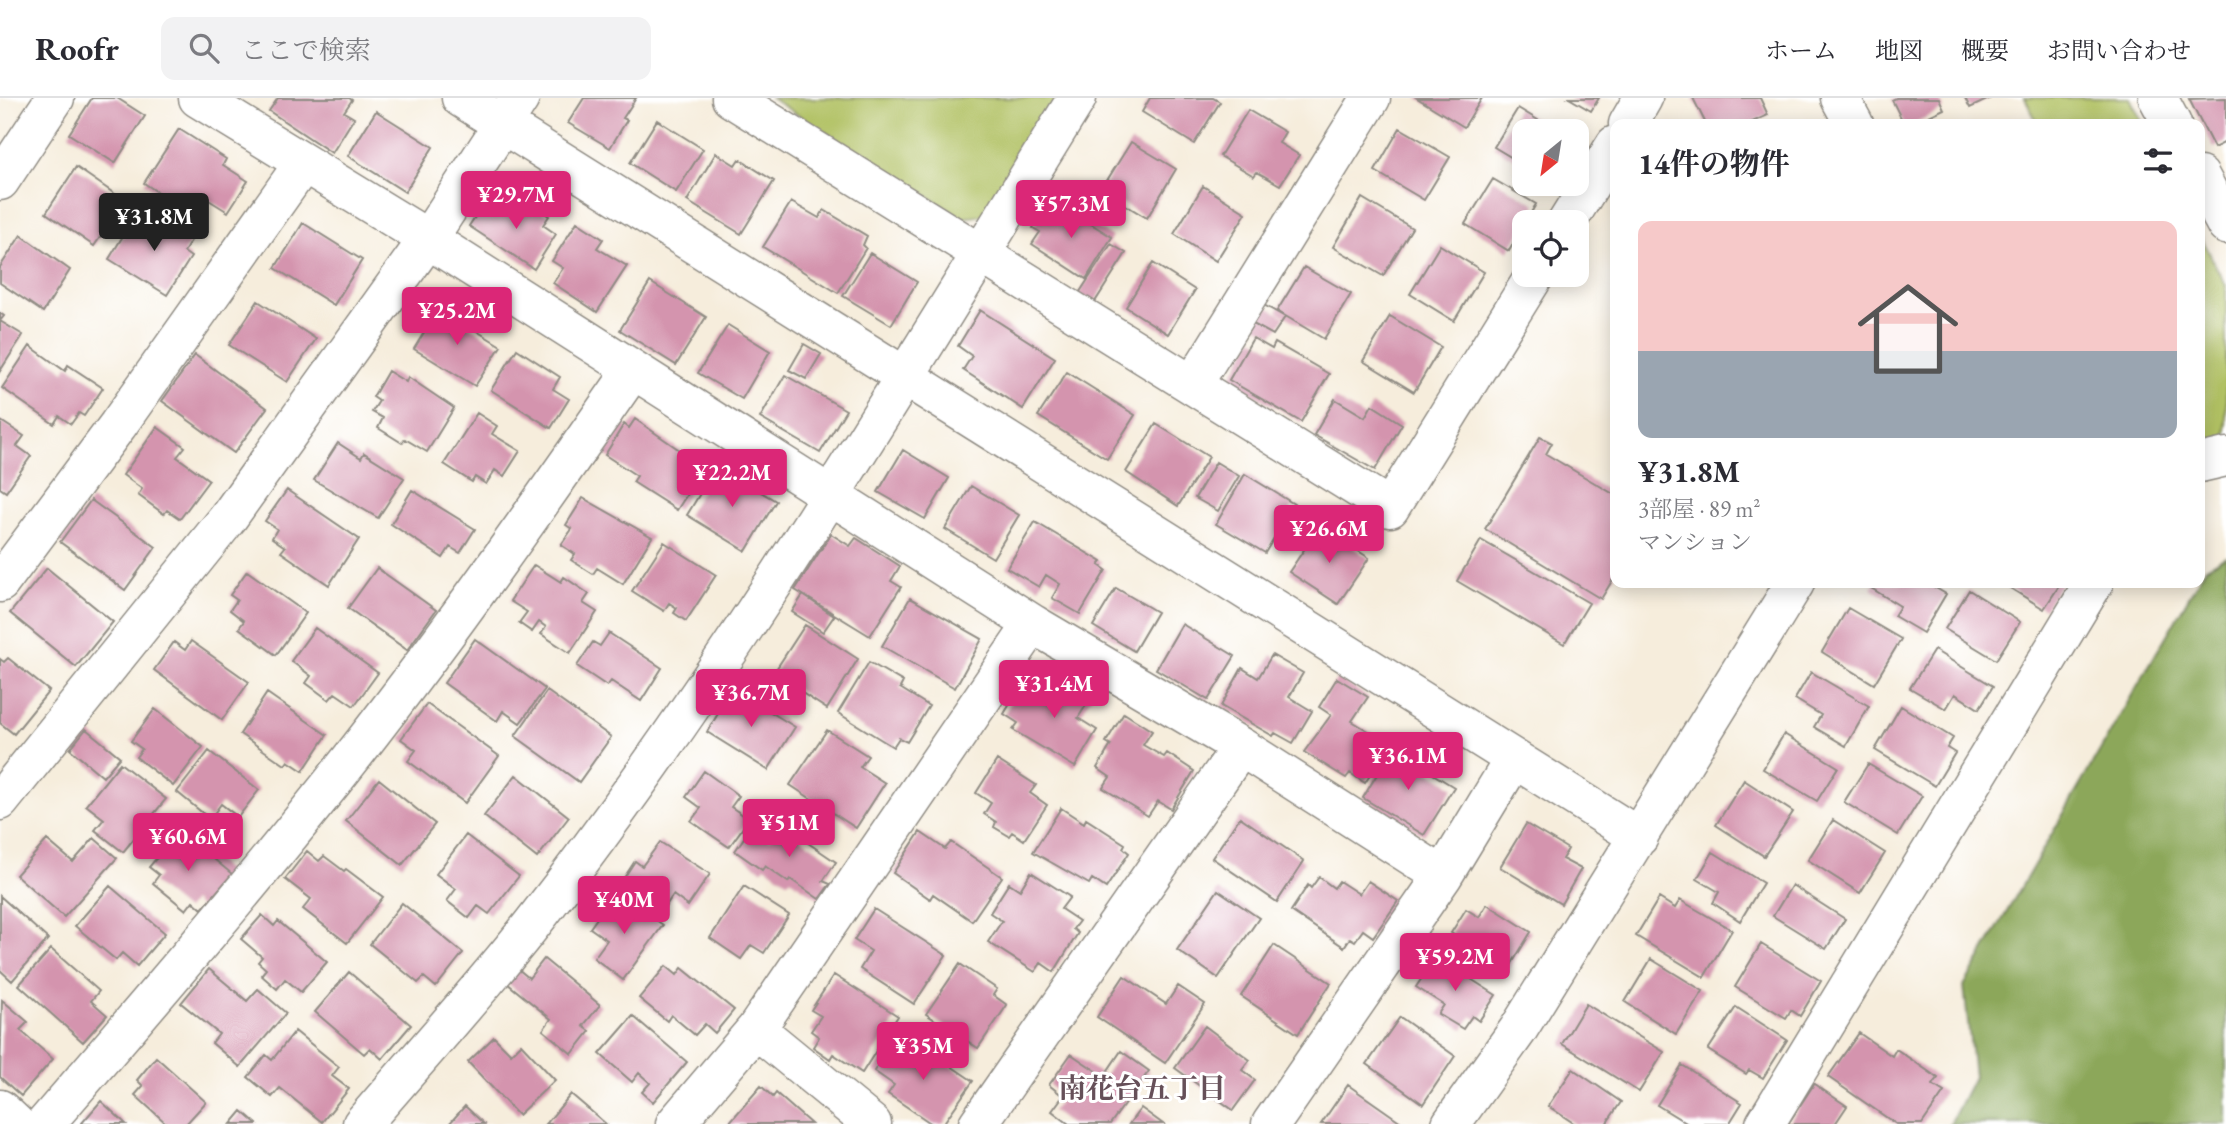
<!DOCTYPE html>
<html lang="ja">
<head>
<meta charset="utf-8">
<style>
  body { margin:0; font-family:"EB Garamond","Noto Serif JP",serif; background:#f2f2f3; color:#2b2b33; height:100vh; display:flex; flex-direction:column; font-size:26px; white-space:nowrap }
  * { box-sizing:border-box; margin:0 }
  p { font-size:23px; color:#7c7c81 }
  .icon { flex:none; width:38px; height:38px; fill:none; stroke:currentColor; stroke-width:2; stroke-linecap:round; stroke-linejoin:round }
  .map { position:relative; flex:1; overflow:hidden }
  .drawer { position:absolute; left:1610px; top:21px; width:595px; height:469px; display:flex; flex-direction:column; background:#fff; border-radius:14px; box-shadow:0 4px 18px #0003 }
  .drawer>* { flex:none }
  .needle { width:46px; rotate:210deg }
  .controls { position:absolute; left:1512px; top:21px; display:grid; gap:14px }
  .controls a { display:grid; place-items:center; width:77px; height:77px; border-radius:14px; background:#fff; box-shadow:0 4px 18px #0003; font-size:35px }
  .price { position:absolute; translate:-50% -60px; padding:0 16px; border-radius:7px; background:#db2777; color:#fff; font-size:23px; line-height:46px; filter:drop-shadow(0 2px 4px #0008) }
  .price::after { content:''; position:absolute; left:50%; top:42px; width:21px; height:16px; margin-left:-10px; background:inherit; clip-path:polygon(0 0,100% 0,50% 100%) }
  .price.current { background:#222; color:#fff }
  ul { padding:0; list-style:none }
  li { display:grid; align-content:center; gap:14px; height:371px; padding:0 28px }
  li+li { border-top:2px solid #e1e1e2 }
  li span { display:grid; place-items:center; height:217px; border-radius:14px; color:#555 }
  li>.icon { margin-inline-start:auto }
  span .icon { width:126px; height:126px; fill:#fffc; stroke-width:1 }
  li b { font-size:30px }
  h2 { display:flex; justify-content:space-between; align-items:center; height:84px; padding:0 28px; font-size:30px }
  header { display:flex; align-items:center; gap:42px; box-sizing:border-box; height:98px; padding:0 35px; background:#fff; border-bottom:2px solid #e1e1e2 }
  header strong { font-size:33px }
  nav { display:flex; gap:38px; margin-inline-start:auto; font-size:24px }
  .search { width:490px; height:63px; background:#f2f2f3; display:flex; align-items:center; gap:18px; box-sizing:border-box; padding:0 24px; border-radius:14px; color:#7c7c81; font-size:26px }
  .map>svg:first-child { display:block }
  .green { fill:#b1c164; stroke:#6e7648; stroke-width:2 }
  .forest { fill:#8ca75a; stroke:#5c6942; stroke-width:2 }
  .building { fill:#d494ae }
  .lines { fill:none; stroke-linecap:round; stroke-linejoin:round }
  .minor-casing { stroke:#908c84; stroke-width:41 }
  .minor { stroke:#fff; stroke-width:38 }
  .labels { text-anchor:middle; stroke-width:6; stroke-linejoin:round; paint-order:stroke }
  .neighbourhood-label { font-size:28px; font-weight:bold; fill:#665059; stroke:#fff }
</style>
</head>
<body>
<header>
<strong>Roofr</strong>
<div class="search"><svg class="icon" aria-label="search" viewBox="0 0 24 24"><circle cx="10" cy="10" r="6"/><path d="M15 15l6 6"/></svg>ここで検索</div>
<nav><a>ホーム</a><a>地図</a><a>概要</a><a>お問い合わせ</a></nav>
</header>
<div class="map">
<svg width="2226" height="1026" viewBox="0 0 2226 1026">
  <rect width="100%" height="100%" fill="#fff"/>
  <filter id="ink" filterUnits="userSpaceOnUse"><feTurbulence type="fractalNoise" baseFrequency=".0143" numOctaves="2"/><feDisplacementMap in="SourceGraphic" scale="14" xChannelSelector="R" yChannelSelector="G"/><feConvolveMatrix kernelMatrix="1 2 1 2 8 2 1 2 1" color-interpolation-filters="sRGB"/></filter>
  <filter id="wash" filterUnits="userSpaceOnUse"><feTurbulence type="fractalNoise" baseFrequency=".00686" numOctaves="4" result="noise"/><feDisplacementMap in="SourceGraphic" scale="28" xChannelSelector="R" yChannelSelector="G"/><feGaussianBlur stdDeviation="1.57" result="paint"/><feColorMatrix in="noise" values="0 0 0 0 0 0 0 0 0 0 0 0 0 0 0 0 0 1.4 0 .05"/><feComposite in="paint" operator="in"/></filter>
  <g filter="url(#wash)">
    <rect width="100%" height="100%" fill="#f6eddc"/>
    <path class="green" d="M771,0H1061L985,117L962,120Z
      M2025,0H2130L2143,26H2038Z
      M2200,137L2226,188V341L2201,347Z"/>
    <path class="forest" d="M2226,458V1026H1950L1974,979L1964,888L2206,469Z"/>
    <g id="blocks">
      <path class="building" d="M92,0H117L145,18L115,65L69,36Z
        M278,0H349L352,2L344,14L354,20L332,55L269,13Z
        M584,0H636L623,20L627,22L610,50L568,25Z
        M1150,0H1213L1220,4L1194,46L1142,14Z
        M1417,0H1482L1464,29Z
        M1569,0H1599L1591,13Z
        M1693,0H1760L1768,17L1748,26H1706Z
        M1896,0H1939L1944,11L1912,26H1904L1892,2Z
        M1965,0H1991L1970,10Z
        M2226,0V44L2214,50L2189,1Z
        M1518,10L1556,33H1524V67L1494,49Z
        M1248,12L1285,34L1279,45L1299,57L1280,87L1257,74L1254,78L1220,58Z
        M376,13L433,49L405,94L348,58Z
        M657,22L703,51L676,94L630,65Z
        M1400,30L1450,59L1424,102L1375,73Z
        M179,31L226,61L223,67L248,83L228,114L204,99L192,117L144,85Z
        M1131,44L1176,71L1147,120L1101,92Z
        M716,55L735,67L739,61L774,83L741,136L687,103Z
        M76,69L125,103L94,148L46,115Z
        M1493,81L1536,106L1509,153L1465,126Z
        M1203,88L1246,115L1216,163L1174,136Z
        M1362,100L1412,130L1383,178L1333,149Z
        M522,101L549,118L543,127L556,136L534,171L469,128L484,105L501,115L508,105L516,111Z
        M791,104L819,120L824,112L867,138L863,147L866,150L838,195L763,149Z
        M1059,106L1112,139L1086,181L1032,146L1040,134L1033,130L1045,111L1053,115Z
        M155,116L193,139L184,154L191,159L167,197L109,161L131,125L144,133Z
        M577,124L603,141L597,150L627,168L597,214L553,185L563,170L552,163Z
        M303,125L362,162L334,207L275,170Z
        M21,137L70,172L43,214L0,185V169Z
        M1111,146L1126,155L1091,210L1076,200Z
        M1440,147L1484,174L1454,223L1410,196Z
        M870,155L917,184L891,227L843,198Z
        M1153,165L1195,192L1168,236L1126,209Z
        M1304,169L1351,196L1324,241L1277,213Z
        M650,184L706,219L676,267L620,232Z
        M1255,202L1285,219L1273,237L1244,221Z
        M258,203L316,241L287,284L229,247Z
        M439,210L501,248L475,288L414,251Z
        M980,212L1055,260L1023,311L963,272L972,258L958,248Z
        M0,215L4,218L0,223L23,237L0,273Z
        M1390,218L1441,249L1414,294L1363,263Z
        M728,227L770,253L742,301L698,275Z
        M1253,240L1272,251L1275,245L1329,276L1301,324L1229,282Z
        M804,246L821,256L806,281L789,272Z
        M30,248L65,273L68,267L103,290L84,318L79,315L71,326L59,318L54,326L2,290Z
        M517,251L560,279L553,291L569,301L551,330L491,292Z
        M195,257L267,310L234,355L162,303Z
        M388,273L406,284L408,279L454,310L427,354L405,341L402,345L378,330L383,320L372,314L379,303L373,299Z
        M1067,274L1135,317L1107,361L1038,318Z
        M785,277L846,312L820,355L760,320Z
        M1335,301L1365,319L1372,307L1402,326L1375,372L1314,337Z
        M477,315L497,328L492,336L520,353L504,378L495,372L486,386L475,379L472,384L444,366Z
        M635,321L701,367L694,377L698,379L677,412L633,384L637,378L605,357L624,326L629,330Z
        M1,323L24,338L17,348L31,358L6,394L0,390Z
        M1156,326L1209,359L1178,408L1126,374Z
        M157,329L185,349L177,359L209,382L180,421L167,412L164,416L138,397L142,391L123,377Z
        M1540,339L1552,345L1546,356L1615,397V478L1601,501L1485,431Z
        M338,345L361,360L364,355L404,380L378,420L314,382Z
        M903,352L949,380L925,421L878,394Z
        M1216,364L1239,378L1218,413L1195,400Z
        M722,371L776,403L746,453L687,417L704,389L709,392Z
        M1245,376L1294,406L1265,455L1216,426Z
        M971,388L1019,417L993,460L945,431Z
        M287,392L359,441L329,487L281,454L285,449L272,440L277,431L265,423Z
        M412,392L475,431L460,455L450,449L443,460L391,426Z
        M583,400L652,439L623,486L597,470L593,476L571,462L575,456L561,447L572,431L566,427Z
        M91,402L156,449L125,492L60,444Z
        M1035,424L1102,464L1099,467L1106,472L1080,516L1052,500L1060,486L1046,477L1039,489L1007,470Z
        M1320,428L1369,460L1338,506L1289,474Z
        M831,436L850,448L856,440L900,468L891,483L901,489L870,538L795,492Z
        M1481,442L1589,505L1564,546L1457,483Z
        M664,444L716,477L686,523L674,515L677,510L669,505L664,513L632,493Z
        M534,467L561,484L564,479L589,496L583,505L597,514L570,555L541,536L546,529L539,524L532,534L519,525L527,514L510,503Z
        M47,470L113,524L76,569L10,515Z
        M377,470L436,512L407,552L348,510Z
        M247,473L306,515L276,557L239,530L244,523L230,512L237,502L230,497Z
        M1874,485H1927L1946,496L1923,535L1894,518L1900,508L1871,490Z
        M2002,485H2061L2044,511Z
        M1116,490L1157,514L1134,553L1093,528Z
        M1969,492L2020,524L1996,562L1945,531Z
        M803,497L834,518L823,534L792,514Z
        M910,500L982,541L955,590L882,548Z
        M1848,510L1901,541L1874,586L1822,554Z
        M1182,526L1235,558L1208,602L1156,571Z
        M805,527L858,561L827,611L773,576Z
        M315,530L378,575L354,608L335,595L329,602L306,585L311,578L291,563Z
        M609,535L662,570L641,603L611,583L607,588L577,568L593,544L600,548Z
        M475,541L545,591L520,625L503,613L497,623L444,585Z
        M191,543L249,584L222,622L154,572L174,544L185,552Z
        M1934,552L1993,588L1979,611L1955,596L1946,611L1910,590Z
        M1272,557L1303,575L1289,599L1312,613L1293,645L1275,635L1273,638L1221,608L1242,570L1258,580Z
        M8,560L49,593L14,636L0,625V561L4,564Z
        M869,564L903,584L900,590L929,608L907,644L899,640L893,649L838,615Z
        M1811,574L1869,608L1846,648L1814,629L1821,617L1795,601Z
        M1061,579L1092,598L1078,620L1097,632L1075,669L1013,632L1018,625L1004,616L1021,587L1047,603Z
        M1337,580L1368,599L1352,623L1390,646L1365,685L1350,675L1346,680L1304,654L1331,617L1319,609Z
        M733,591L795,629L768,672L707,634Z
        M547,593L611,639L579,684L515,638Z
        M267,595L327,637L303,673L288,663L285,667L240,636Z
        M427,606L499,658L465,705L408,663L416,652L401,641Z
        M1901,608L1953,640L1947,650L1955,655L1935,688L1875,652Z
        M155,611L203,649L173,688L136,659L142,651L131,643Z
        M1124,615L1152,633L1143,647L1164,659L1167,655L1194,673L1171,711L1158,703L1148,718L1103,690L1110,679L1097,670L1111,647L1106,644Z
        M86,631L120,659L103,679L70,651Z
        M827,632L868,658L860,669L885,685L856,730L790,687Z
        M1784,636L1838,669L1817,703L1763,671Z
        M1392,651L1454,689L1424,737L1363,700Z
        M209,653L259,692L238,719L221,706L210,721L177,694Z
        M997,662L1036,687L1030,695L1047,707L1024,742L1012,734L1009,738L994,729L996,724L984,716L991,705L976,695Z
        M120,665L166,701L123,754L95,732L104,721L86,707Z
        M1868,666L1922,698L1898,737L1844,704Z
        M704,673L739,698L731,709L749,721L729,749L691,723L701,710L686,699Z
        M516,677L569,719L537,760L484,718Z
        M379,681L435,726L402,767L346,723Z
        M1744,682L1793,714L1764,758L1716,727Z
        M1061,710L1084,725L1086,721L1125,746L1123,750L1129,755L1106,790L1092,781L1089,786L1033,754Z
        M1240,719L1304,763L1277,804L1212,760Z
        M1833,722L1885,755L1860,795L1808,762Z
        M780,726L836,764L823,783L830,786L819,801L790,781L788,784L765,768L762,772L735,753L748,734L754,738L757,733L770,742Z
        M1526,726L1568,751L1562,761L1581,771L1561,806L1500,769Z
        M180,733L232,776L202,811L193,803L186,812L153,785L159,777L149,769Z
        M920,734L945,751L951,744L1002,779L972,823L933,796L930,801L893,775Z
        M466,737L519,778L489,816L478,808L469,820L447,803L456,791L436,776Z
        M94,740L117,760L64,819L16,777L47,742L73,764Z
        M660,744L710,776L688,808L673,797L663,812L622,783L635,763L642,768Z
        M307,753L319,763L324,758L344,773L346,771L383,799L347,845L303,811L311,801L285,781Z
        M1713,754L1763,785L1740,823L1713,805L1719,794L1697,781Z
        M1031,774L1070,799L1061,811L1079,823L1073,831L1078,835L1054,874L1041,865L1035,874L988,844L1002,823L990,815L1009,785L1020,792Z
        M1319,779L1334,790L1339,783L1359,796L1368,783L1398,803L1373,839L1363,832L1355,843L1350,840L1344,849L1291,813L1308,787L1311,790Z
        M1792,787L1845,821L1826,851L1773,818Z
        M110,788L165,835L137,868L122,855L116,862L75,828Z
        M744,788L789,817L764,855L751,847L741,861L710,840Z
        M1218,792L1259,820L1218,880L1177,852Z
        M0,798L48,841L12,883L0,872Z
        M1659,800L1675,810L1680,802L1732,832L1704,879L1636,838Z
        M610,802L622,810L628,802L663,827L623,882L594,860L607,842L590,830Z
        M402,805L463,855L436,889L424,879L418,885L370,846Z
        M1487,806L1531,834L1508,872L1451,835L1466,811L1479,819Z
        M874,811L946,857L914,906L860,871L871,853L854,842Z
        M262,817L274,828L278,823L327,864L301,894L285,881L277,891L261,877L266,871L258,864L262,859L241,841Z
        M1761,846L1821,883L1800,918L1791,912L1786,920L1735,889Z
        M1274,847L1331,885L1298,936L1241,898Z
        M51,851L99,893L91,903L107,917L83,944L19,887Z
        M1436,859L1496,897L1479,923L1472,918L1463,931L1438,916L1444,907L1416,889Z
        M544,861L600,907L583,928L590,933L572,956L543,932L551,921L507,885L518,871L529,880Z
        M1651,861L1703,893L1676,936L1625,904Z
        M960,866L997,891L993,897L1007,907L978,950L926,916Z
        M666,868L677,877L682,870L734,912L715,935L705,926L695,937L671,917L667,923L639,900Z
        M209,871L247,903L258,891L286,915L240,969L212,945L219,936L181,905Z
        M349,874L411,927L382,961L370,950L364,956L315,914Z
        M834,877L898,918L862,975L833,956L830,961L813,949L819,939L811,933L821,918L811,912Z
        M1124,878L1166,906L1178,888L1205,906L1165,965L1097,919Z
        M2,902L28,924L20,932L53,961L21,998L0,979Z
        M1586,906L1664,954L1639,994L1562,946Z
        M1736,909L1787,942L1763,980L1749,972L1746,976L1708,952Z
        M633,918L687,964L653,1004L642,994L650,985L639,975L632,984L600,956Z
        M1400,919L1455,958L1423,1006L1367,966Z
        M1205,928L1250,962L1242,972L1255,982L1233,1012L1175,970Z
        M295,933L339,969L332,978L349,991L322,1024L280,990L272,999L248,979L266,957L272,962Z
        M1859,935L1892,958L1896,951L1938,980L1933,987L1944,994L1922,1026H1896L1828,979Z
        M494,939L511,956L521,946L555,982L518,1017L468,964Z
        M897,940L917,954L921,948L973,983L943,1026H932L888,996L894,987L874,973Z
        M1121,953L1149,973L1110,1026H1069L1052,1013L1063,998L1049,987L1071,956L1104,978Z
        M156,959L206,1004L186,1026H167L135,997L143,988L137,982Z
        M1682,967L1742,1005L1729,1026H1688L1657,1007Z
        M1573,971L1621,1004L1606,1026H1575L1548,1008Z
        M1814,986L1847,1008L1835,1026H1788Z
        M1348,987L1401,1024L1400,1026H1321Z
        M761,988L773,999L776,995L811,1026H728Z
        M571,996L606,1026H546Z
        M101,1003L126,1026H81Z
        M465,1008L484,1026H449Z
        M1141,1010L1163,1026H1129Z
        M242,1013L257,1026H231Z"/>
    </g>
  </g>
  <g filter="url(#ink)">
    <use href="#blocks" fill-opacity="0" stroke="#908c84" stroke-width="2"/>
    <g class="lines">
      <defs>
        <path id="minor" d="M198,0L428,141L1033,526L1241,649L1443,778L1271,1026
          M461,0L1639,739
          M731,0L1390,410L1535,177
          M1840,0L1854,26
          M2158,0L2172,26
          M1628,26L1643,0
          M2200,78L2226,127
          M0,83L55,0
          M1567,124L1615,47
          M1193,286L1371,0
          M2200,365L2226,359
          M0,485L118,327L303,66
          M0,703L228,420L428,141L520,0
          M1443,778L1514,661
          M756,931L872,1026
          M0,1011L16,1026
          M45,1026C151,903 257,780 357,653C454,529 544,400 633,272
          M362,1026C419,959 479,894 533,825C736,565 903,280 1077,0
          M675,1026L756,931L1033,526
          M978,1026L1241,649
          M1451,1026L1518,932L1795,485
          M1765,1026L2094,485"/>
      </defs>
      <use href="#minor" class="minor-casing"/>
      <use href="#minor" class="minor"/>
    </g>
  </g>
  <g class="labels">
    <g class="neighbourhood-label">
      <text x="1142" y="1000">南花台五丁目</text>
    </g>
  </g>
</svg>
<div class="controls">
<a><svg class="needle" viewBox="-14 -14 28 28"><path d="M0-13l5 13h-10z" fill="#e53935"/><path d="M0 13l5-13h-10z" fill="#7c7c81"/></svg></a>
<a><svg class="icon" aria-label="locate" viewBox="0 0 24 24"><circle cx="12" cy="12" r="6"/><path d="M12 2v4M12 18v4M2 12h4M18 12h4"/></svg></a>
</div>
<b class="price" style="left:516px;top:133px">¥29.7M</b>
<b class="price" style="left:1071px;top:142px">¥57.3M</b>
<b class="price current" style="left:154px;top:155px">¥31.8M</b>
<b class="price" style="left:457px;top:249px">¥25.2M</b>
<b class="price" style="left:732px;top:411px">¥22.2M</b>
<b class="price" style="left:1329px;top:467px">¥26.6M</b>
<b class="price" style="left:1054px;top:622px">¥31.4M</b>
<b class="price" style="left:751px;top:631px">¥36.7M</b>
<b class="price" style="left:1408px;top:694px">¥36.1M</b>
<b class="price" style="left:789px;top:761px">¥51M</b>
<b class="price" style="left:188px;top:775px">¥60.6M</b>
<b class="price" style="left:624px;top:838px">¥40M</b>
<b class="price" style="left:1455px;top:895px">¥59.2M</b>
<b class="price" style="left:923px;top:984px">¥35M</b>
<section class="drawer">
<h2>14件の物件<svg class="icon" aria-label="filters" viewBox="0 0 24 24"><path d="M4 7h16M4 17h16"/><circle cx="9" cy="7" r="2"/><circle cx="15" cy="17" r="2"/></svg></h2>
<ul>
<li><span style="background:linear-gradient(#f6c9c9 60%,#9aa5b1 0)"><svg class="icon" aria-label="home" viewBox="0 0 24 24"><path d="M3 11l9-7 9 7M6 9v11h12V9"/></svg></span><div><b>¥31.8M</b><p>3部屋 · 89 m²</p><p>マンション</p></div></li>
</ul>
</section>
</div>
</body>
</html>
